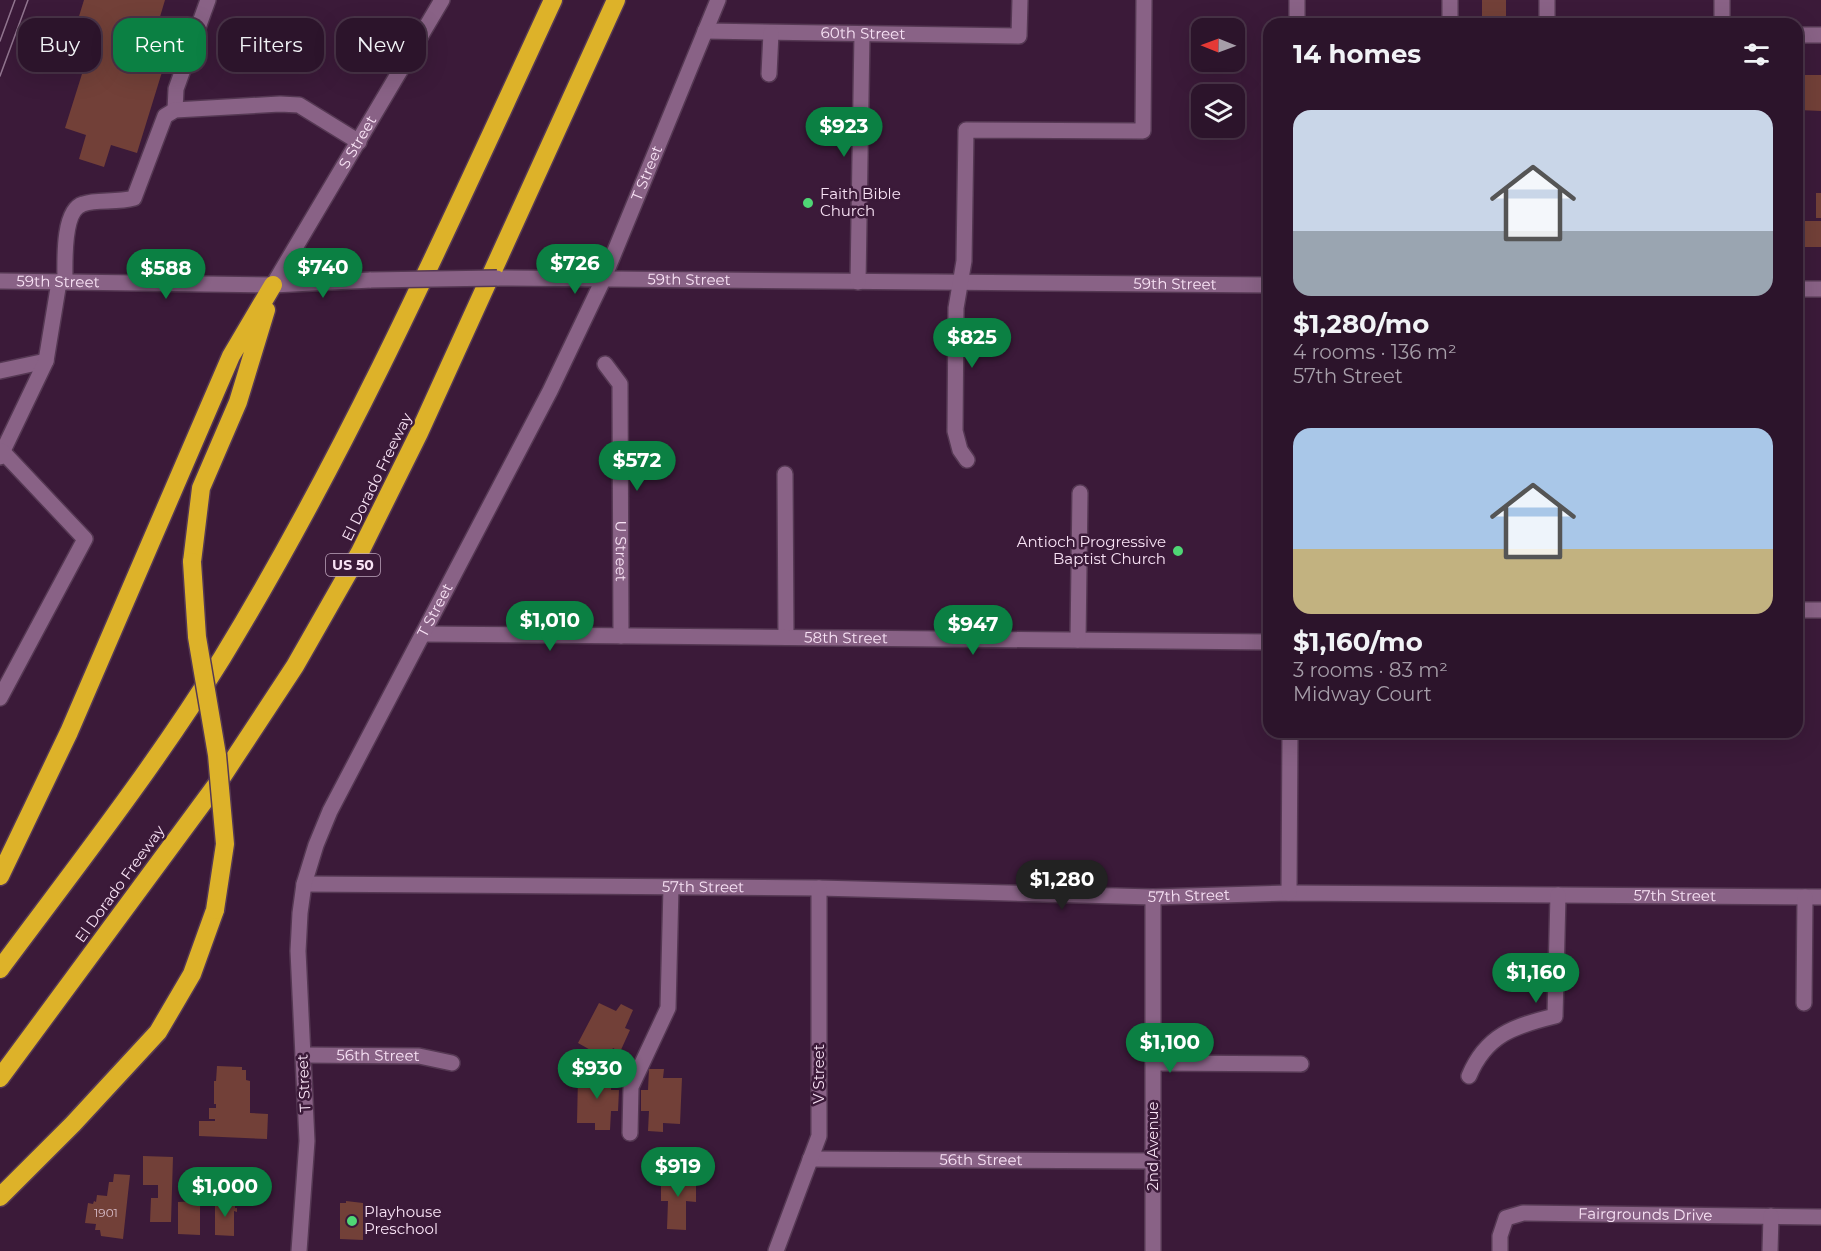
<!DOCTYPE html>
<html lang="en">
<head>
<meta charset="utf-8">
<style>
  body { margin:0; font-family:Montserrat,sans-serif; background:#382137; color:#f1f3f6; height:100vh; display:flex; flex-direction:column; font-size:22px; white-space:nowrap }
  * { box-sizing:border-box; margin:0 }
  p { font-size:20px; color:#a69ea9 }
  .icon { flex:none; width:33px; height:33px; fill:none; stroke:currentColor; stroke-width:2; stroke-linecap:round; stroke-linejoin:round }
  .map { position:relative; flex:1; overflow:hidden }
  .details { position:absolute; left:1263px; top:18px; width:540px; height:720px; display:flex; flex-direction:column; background:#2c142b; border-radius:18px; box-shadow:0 6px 24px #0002,0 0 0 2px #483347 }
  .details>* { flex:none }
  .guide { position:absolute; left:18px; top:18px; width:570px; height:54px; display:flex; gap:12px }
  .needle { width:39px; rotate:271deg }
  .tools { position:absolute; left:1191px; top:18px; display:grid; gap:12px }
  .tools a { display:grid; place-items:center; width:54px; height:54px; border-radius:12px; background:#2c142b; box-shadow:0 6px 24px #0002,0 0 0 2px #483347; font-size:30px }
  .price { position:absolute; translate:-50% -51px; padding:0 14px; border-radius:21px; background:#0b8043; color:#fff; font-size:20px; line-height:39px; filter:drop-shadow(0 2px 3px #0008) }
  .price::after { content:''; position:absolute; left:50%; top:36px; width:18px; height:14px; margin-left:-9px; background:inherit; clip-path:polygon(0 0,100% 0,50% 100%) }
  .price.current { background:#222; color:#fff }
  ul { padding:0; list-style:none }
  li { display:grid; align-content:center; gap:12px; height:318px; padding:0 30px }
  li span { display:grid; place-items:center; height:186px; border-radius:18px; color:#555 }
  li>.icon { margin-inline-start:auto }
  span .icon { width:108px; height:108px; fill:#fffc; stroke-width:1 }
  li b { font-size:26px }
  h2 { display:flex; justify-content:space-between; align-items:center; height:72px; padding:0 30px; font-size:26px }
  .chip { padding:0 21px; border-radius:18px; background:#2c142b; box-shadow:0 6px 24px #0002,0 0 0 2px #483347; font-size:21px; line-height:54px }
  .chip.current { background:#0b8043; color:#fff }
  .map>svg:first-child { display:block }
  .building { fill:#724038 }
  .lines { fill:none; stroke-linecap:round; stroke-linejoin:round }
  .minor-casing { stroke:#553853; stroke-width:18 }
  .highway-casing { stroke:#553853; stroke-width:21 }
  .minor { stroke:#896286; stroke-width:15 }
  .highway { stroke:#ddb229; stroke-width:18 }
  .tram { stroke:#91758f; stroke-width:1.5 }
  .minor-bridge-casing { stroke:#553853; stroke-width:18; stroke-linecap:butt }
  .highway-bridge-casing { stroke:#553853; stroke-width:21; stroke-linecap:butt }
  .minor-bridge { stroke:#896286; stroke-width:15 }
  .highway-bridge { stroke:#ddb229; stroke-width:18 }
  .poi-dot { fill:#4fd675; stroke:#3b1a39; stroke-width:2 }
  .labels { text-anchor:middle; stroke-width:5; stroke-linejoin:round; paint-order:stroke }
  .number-label { font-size:12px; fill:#d6bac6 }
  .shield { fill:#3b1a39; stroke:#bfa6bd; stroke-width:1.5 }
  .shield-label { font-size:14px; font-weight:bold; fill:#f8e2f5 }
  .street-label { font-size:15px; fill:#f8e2f5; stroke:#3b1a39 }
  .poi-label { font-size:15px; fill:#f8e2f5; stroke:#3b1a39; text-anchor:start }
</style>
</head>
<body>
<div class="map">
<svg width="1821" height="1251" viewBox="0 0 1821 1251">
  <rect width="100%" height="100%" fill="#3b1a39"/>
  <path class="building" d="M84,0H165L151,47L158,50L156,56L166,59L137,153L111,145L104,167L79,159L86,135L65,128L87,58L68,52Z
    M1482,0H1506V24H1482Z
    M1797,75H1821V111L1799,110V99H1797Z
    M1816,193H1821V218H1816Z
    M1797,221H1821V247H1797Z
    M599,1003L616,1011L621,1004L633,1010L625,1028L630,1030L620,1052L613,1048L604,1066L591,1059L594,1052L578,1043Z
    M217,1066L242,1067V1070H246V1080L250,1081V1113L268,1114L267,1139L199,1136V1121H215V1119H209V1108H216V1104H214V1081H216Z
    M597,1069L612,1070L611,1090H619L618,1111H611L610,1130H595V1123H577L578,1077H597Z
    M649,1069H664L663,1078H682L680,1124L663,1123V1132L648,1131L649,1111H641V1090H648Z
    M143,1156L173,1157L171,1222H150L151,1198H158V1185H143Z
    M114,1174L130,1175L123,1239L101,1236L100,1230H95L96,1224L85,1223L88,1203L93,1204L94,1201L96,1202L97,1195L107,1196L109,1182H113Z
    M661,1175L696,1176V1202L686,1201V1230L667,1229L668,1201H661Z
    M200,1201V1235L178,1234V1202Z
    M346,1201L363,1203V1240L340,1239V1203H346Z
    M215,1202H235V1208H237V1212L234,1211V1236L215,1235Z"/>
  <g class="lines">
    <defs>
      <g id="minor">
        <path d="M1547,0V24"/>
        <path d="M1297,24V0"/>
        <path d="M1450,24V0"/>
        <path d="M1722,24V0"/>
        <path id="s1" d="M705,31L1019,36L1020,0"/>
        <path d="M1797,35H1821"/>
        <path d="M769,74L771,33"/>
        <path d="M175,110L176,89L208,0"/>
        <path id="s2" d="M497,278L1269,285"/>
        <path id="s3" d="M0,281L273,285L371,280"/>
        <path d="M65,282C65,264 62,210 83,204C97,199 116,203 134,198L165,116L175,110L280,104L299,105L359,142"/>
        <path d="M858,282L862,34"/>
        <path id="s4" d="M273,285L442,0"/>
        <path d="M1797,289H1821"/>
        <path id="s5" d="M605,364L620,384L621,636"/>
        <path d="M0,371L46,361"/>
        <path d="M0,457L46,361L59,282"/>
        <path d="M967,460L960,450L955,431L956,308L964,261L966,130L1143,131L1144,0"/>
        <path d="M785,474L786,637"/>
        <path d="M1797,610H1821"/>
        <path id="s6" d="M423,634L1269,642"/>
        <path d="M1078,640L1080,493"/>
        <path d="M0,698L85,539L2,451"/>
        <path id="s7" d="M304,884L819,888L1153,897L1289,893L1821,897"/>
        <path d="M1289,893L1290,732"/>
        <path d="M1804,1003L1805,897"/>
        <path id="s8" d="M303,1055L419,1056L452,1063"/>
        <path d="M1153,1063L1301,1064"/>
        <path d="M1469,1076C1486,1035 1514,1026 1555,1016L1558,895"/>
        <path d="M630,1133L631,1087L668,1008L671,887"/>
        <path id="s9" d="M810,1159L1153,1161"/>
        <path id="s10" d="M299,1251L307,1141L298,951L300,913L304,884L316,845L330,811L550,391L603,280L718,0"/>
        <path d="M776,1251L819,1136V888"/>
        <path d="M1153,1251V897"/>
        <path id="s11" d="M1500,1251V1236L1506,1218L1523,1213L1821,1217"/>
        <path d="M1770,1251L1771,1216"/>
      </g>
      <path id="highway" d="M192,562L201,488L238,402L266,310
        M0,876L69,732L231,356L273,285
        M0,969C76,867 155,766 222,658C350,448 450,223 553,0
        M0,1078L222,777L295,666L360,552L419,433L616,0
        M0,1197L73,1124L158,1032L192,974L215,910"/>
    </defs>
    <use href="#minor" class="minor-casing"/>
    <use href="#highway" class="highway-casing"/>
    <use href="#minor" class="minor"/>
    <use href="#highway" class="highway"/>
    <path class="tram" d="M0,41L15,0
      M0,76L28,0"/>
    <defs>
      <path id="minor-bridge" d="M371,280L497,278"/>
      <path id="highway-bridge" d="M192,562L197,637L217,755L225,844L215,910"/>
    </defs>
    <use href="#minor-bridge" class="minor-bridge-casing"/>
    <use href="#highway-bridge" class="highway-bridge-casing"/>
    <use href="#minor-bridge" class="minor-bridge"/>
    <use href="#highway-bridge" class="highway-bridge"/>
  </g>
  <g class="poi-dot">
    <circle cx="808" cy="203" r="6"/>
    <circle cx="1178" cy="551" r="6"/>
    <circle cx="352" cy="1221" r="6"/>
  </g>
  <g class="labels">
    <g class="number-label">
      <text x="106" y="1217">1901</text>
    </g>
    <rect class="shield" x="326" y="554" width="54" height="22" rx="4.5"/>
    <g class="shield-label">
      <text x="353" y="570">US 50</text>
    </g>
    <g class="street-label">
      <text dy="5" stroke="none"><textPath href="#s1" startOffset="158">60th Street</textPath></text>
      <text dy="5" stroke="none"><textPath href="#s4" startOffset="166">S Street</textPath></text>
      <text dy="5" stroke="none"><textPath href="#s10" startOffset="1158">T Street</textPath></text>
      <text dy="5" stroke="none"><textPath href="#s2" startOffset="192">59th Street</textPath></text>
      <text dy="5" stroke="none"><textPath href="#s3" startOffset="58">59th Street</textPath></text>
      <text dy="5" stroke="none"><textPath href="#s2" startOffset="678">59th Street</textPath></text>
      <text transform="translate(377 477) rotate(-64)" y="5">El Dorado Freeway</text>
      <text dy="5" stroke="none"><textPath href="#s5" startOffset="192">U Street</textPath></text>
      <text dy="5" stroke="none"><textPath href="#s10" startOffset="672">T Street</textPath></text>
      <text dy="5" stroke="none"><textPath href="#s6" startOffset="423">58th Street</textPath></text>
      <text transform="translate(120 884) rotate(-54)" y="5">El Dorado Freeway</text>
      <text dy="5" stroke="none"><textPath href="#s7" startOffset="399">57th Street</textPath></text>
      <text dy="5" stroke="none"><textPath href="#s7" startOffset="885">57th Street</textPath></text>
      <text dy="5" stroke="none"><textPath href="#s7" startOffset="1371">57th Street</textPath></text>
      <text dy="5" stroke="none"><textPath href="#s8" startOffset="75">56th Street</textPath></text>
      <text transform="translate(819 1074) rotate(-90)" y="5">V Street</text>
      <text transform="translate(304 1083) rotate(-93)" y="5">T Street</text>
      <text transform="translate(1153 1146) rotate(-90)" y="5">2nd Avenue</text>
      <text dy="5" stroke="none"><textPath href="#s9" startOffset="171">56th Street</textPath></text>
      <text dy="5" stroke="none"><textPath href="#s11" startOffset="174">Fairgrounds Drive</textPath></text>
    </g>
    <g class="poi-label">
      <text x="820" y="199">Faith Bible<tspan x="820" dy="17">Church</tspan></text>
      <text x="1166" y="547" text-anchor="end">Antioch Progressive<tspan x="1166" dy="17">Baptist Church</tspan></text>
      <text x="364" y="1217">Playhouse<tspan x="364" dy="17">Preschool</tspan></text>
    </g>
  </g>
</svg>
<div class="tools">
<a><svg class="needle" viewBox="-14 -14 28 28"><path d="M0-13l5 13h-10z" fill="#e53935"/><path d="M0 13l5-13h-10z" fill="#a69ea9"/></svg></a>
<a><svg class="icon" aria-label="layers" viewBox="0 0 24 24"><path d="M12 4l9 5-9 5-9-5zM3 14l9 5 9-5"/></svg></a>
</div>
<b class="price" style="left:844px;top:158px">$923</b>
<b class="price" style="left:575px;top:295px">$726</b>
<b class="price" style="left:323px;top:299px">$740</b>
<b class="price" style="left:166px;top:300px">$588</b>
<b class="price" style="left:972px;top:369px">$825</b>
<b class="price" style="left:637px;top:492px">$572</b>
<b class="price" style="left:550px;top:652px">$1,010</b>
<b class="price" style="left:973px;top:656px">$947</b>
<b class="price current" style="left:1062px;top:911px">$1,280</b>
<b class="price" style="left:1536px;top:1004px">$1,160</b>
<b class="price" style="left:1170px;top:1074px">$1,100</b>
<b class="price" style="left:597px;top:1100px">$930</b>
<b class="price" style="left:678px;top:1198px">$919</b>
<b class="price" style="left:225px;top:1218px">$1,000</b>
<div class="guide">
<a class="chip">Buy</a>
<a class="chip current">Rent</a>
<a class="chip">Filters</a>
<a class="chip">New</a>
</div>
<section class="details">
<h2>14 homes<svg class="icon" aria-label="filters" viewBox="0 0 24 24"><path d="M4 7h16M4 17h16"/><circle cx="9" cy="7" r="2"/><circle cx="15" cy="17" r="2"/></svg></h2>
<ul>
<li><span style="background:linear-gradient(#c9d6e8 65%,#9aa5b1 0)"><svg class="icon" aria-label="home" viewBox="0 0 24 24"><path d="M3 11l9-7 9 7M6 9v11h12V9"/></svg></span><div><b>$1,280/mo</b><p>4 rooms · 136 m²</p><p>57th Street</p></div></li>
<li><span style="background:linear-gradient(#a9c7e8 65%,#c2b280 0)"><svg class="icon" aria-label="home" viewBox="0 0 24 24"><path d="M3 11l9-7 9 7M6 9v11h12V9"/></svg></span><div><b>$1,160/mo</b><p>3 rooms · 83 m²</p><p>Midway Court</p></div></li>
</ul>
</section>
</div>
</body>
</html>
